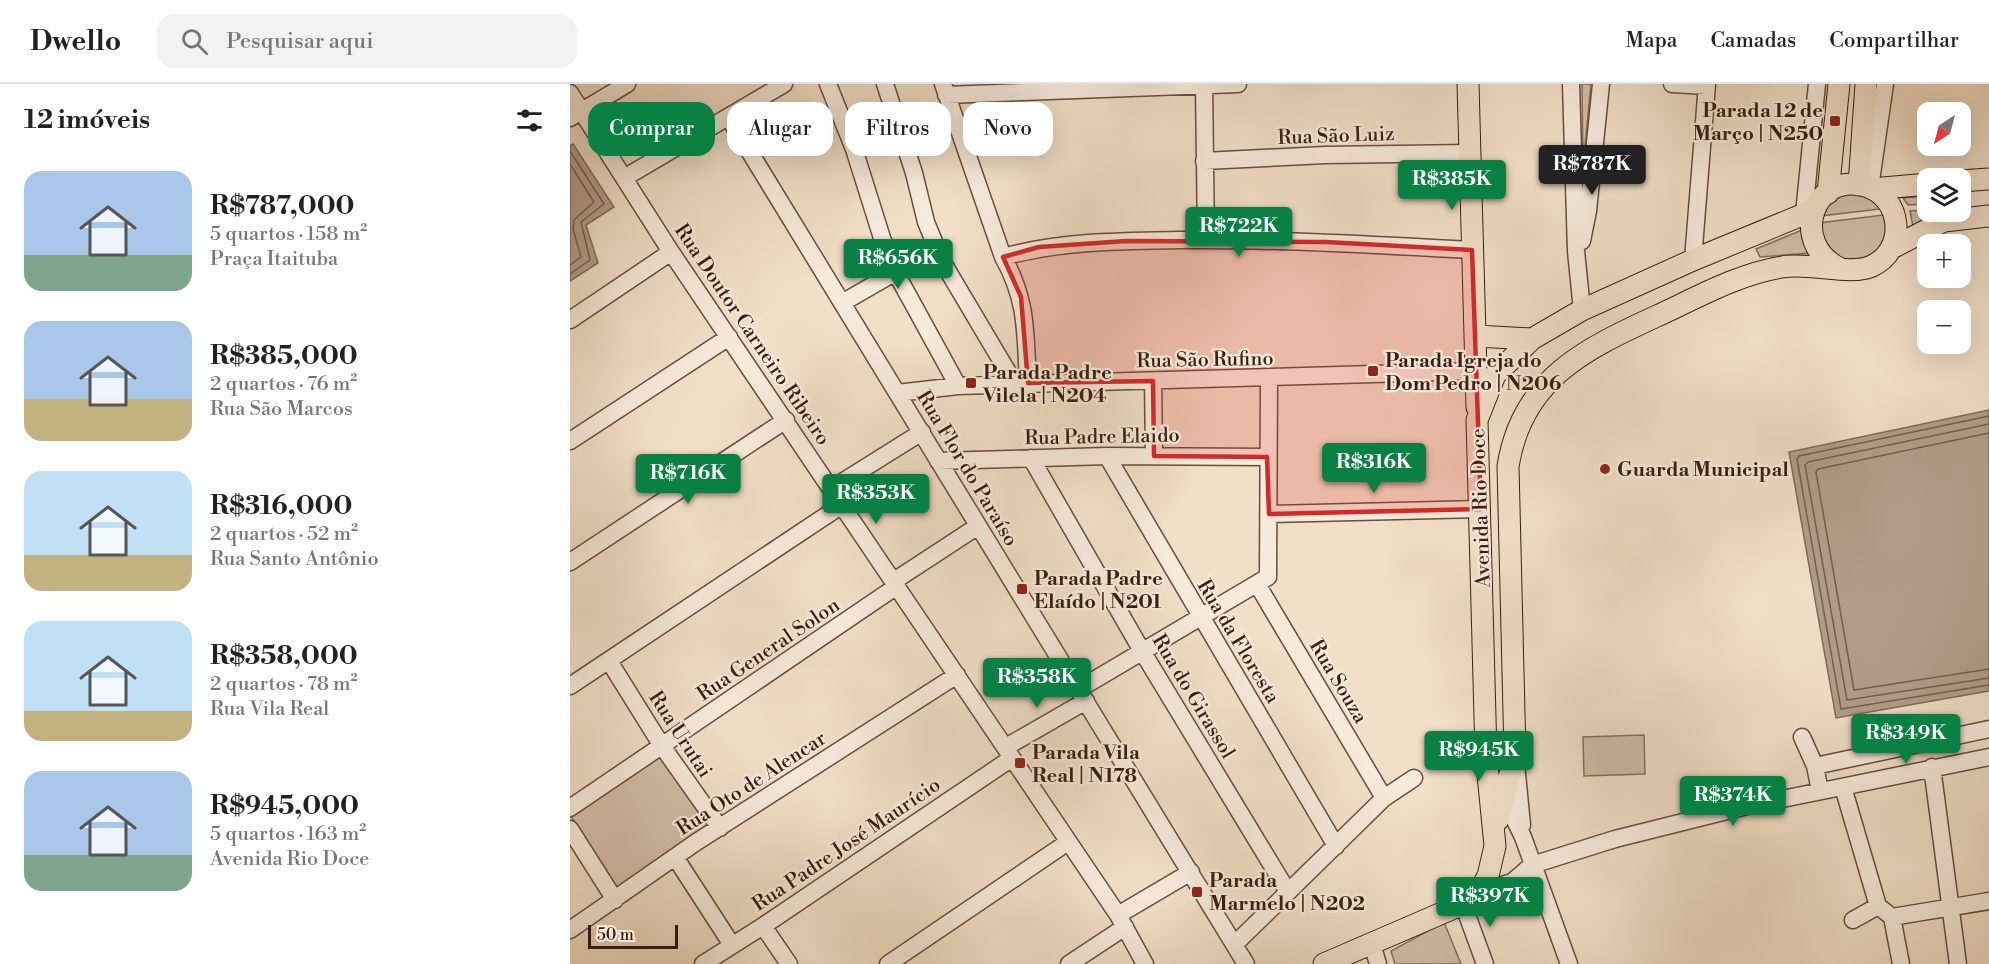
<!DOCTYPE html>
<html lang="pt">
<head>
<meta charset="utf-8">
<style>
  body { margin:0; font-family:"Libre Bodoni",serif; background:#f2f2f2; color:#222; height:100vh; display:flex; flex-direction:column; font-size:22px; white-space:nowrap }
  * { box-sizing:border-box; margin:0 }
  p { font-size:20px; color:#767676 }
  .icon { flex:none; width:33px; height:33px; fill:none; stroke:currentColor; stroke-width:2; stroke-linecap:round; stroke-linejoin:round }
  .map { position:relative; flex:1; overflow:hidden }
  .side { display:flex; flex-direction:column; background:#fff; width:570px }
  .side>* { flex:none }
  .guide { position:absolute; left:18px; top:18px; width:570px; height:54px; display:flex; gap:12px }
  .needle { width:39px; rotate:216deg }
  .controls { position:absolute; left:1347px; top:18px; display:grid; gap:12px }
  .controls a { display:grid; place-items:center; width:54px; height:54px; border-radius:12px; background:#fff; box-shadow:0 6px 24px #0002; font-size:30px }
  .scale { position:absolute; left:18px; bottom:15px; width:90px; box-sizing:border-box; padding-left:6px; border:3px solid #391e11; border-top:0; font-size:16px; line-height:21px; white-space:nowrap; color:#391e11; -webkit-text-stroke:4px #f6eadb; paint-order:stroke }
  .price { position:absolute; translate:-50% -51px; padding:0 14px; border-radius:6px; background:#0b8043; color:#fff; font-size:20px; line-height:39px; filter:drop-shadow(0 2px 3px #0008) }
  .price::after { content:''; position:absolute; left:50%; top:36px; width:18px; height:14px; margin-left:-9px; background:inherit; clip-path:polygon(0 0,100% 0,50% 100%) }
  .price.on { background:#222; color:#fff }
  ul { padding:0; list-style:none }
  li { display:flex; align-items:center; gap:18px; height:150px; padding:0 24px }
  li span { display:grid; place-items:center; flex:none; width:168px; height:120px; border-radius:18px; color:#555 }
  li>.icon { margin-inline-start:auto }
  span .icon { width:72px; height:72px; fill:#fffc; stroke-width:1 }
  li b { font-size:26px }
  h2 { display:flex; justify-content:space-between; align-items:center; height:72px; padding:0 24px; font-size:26px }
  .pill { padding:0 21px; border-radius:18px; background:#fff; box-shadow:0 6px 24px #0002; font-size:21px; line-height:54px }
  .pill.on { background:#0b8043; color:#fff }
  header { display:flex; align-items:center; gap:36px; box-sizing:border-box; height:84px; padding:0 30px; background:#fff; border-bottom:2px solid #e0e0e0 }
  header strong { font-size:28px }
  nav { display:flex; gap:33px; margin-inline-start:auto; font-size:21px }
  .search { width:420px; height:54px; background:#f2f2f2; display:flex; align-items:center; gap:15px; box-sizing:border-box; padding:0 21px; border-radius:18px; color:#767676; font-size:22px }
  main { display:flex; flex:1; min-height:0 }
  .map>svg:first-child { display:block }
  .green { fill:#d2bea8; stroke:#866e5c; stroke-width:1.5 }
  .water { fill:#b29d89; stroke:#826a59; stroke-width:1.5 }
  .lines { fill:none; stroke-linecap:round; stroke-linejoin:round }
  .shore { stroke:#765e4d; stroke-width:1.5 }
  .minor-casing { stroke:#674e3e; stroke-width:19 }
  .major-casing { stroke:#391e11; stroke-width:23 }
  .minor { stroke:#f6eadb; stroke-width:16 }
  .major { stroke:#f1dfc7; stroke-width:21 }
  .marked { fill:#d62828; fill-opacity:0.2; stroke:#d62828; stroke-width:4.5; stroke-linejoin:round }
  .poi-dot { fill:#8f2418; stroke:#f6eadb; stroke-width:2 }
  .labels { text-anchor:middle; stroke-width:4.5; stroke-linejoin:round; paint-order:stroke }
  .poi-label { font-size:20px; font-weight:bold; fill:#391e11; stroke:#f6eadb; text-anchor:start }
  .street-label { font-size:20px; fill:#391e11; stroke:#f6eadb }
</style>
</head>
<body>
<header>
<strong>Dwello</strong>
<div class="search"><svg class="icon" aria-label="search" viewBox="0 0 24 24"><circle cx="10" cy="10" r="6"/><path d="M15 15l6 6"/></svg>Pesquisar aqui</div>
<nav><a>Mapa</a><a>Camadas</a><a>Compartilhar</a></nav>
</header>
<main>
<section class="side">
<h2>12 imóveis<svg class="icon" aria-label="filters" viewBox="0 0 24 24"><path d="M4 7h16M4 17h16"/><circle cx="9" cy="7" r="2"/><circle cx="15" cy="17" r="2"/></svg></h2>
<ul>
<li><span style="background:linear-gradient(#a9c7e8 70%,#7fa58c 0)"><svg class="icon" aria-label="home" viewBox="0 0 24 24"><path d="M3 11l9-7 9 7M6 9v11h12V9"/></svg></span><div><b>R$787,000</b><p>5 quartos · 158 m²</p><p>Praça Itaituba</p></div></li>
<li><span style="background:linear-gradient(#a9c7e8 65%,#c2b280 0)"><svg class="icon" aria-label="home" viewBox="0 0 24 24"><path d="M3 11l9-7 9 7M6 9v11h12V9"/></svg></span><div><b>R$385,000</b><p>2 quartos · 76 m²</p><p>Rua São Marcos</p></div></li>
<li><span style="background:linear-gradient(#bfe0f5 70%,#c2b280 0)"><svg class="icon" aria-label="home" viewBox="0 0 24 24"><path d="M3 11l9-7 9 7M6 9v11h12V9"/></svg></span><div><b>R$316,000</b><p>2 quartos · 52 m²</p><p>Rua Santo Antônio</p></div></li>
<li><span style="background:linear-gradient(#bfe0f5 75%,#c2b280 0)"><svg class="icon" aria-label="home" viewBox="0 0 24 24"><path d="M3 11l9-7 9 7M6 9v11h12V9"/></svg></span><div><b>R$358,000</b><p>2 quartos · 78 m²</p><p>Rua Vila Real</p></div></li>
<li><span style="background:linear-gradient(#a9c7e8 70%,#7fa58c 0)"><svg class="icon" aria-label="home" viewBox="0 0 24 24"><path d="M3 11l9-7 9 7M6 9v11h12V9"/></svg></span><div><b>R$945,000</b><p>5 quartos · 163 m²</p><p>Avenida Rio Doce</p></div></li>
</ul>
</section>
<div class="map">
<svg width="1419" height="880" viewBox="0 0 1419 880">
  <rect width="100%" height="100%" fill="#f1dfc7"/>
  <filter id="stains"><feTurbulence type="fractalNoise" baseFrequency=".00333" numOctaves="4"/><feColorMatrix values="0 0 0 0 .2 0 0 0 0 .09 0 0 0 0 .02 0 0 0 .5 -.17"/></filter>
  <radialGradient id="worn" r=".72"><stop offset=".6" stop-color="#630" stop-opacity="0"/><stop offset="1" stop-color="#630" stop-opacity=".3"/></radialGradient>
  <path class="green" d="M1012,0H1021L1013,83Z
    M1282,104L1318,124L1250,132L1253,122Z
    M1357,112V120L1338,121L1333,114Z
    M1357,126L1380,128L1343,143L1340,127Z
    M1321,130L1313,168C1294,175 1272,182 1257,163C1253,157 1251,146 1249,139Z
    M1232,146L1240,169L1190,173L1186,165Z
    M1074,651L1075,690L1014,692L1013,653Z
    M93,669L145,740L48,805L0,731Z
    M874,838L891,880H825L821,867Z"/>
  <path class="water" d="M3,60L44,123L16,141L28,179L0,197V62Z
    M1419,326V607L1266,634L1219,368Z"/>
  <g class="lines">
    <path class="shore" d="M0,67L34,120L11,138L20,176L0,190
      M0,80L24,118L4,136L3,145L11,173L0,181
      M1419,332L1229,372L1227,375L1271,625L1419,601
      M1419,340L1238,378L1235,381L1277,616L1419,594
      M1419,349L1248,385L1246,388L1284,606L1419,585"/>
    <defs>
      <path id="minor" d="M258,0L284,65L312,154L326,189L388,302
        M315,0L344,89L356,138L372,177L445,300
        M373,0L433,173C458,218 455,249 458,299
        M634,0L636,156
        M1001,0L1006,167L1012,226
        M1102,0L1137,2
        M0,9L101,168L548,831L575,880
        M376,11L668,0
        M0,34L57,0
        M159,34L676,880
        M634,77L755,71L900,69
        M54,94L214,0
        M1300,104L1315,0
        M1234,130L1247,0
        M1012,157L1018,127L1031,0
        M433,173C491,157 549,157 610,156C707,155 805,161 902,166
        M1123,176L1137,0
        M272,219L367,164
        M0,236L101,168
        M583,297L584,372
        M327,309L388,302L907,287
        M0,357L159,253
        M537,372L766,762
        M461,374L572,567L718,808
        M368,377L537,372L697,373
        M261,405L352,348
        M699,430L911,425
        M0,478L216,336
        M324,497L408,442
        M687,500L814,714
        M39,577L92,662L150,744
        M0,602L272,421
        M509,605L698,493L699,295
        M1232,653L1245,682L1250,707
        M436,663L516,617
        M946,680L952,741
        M1245,682L1419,645
        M1362,683L1388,880
        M1273,703L1308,822L1322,833L1331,880
        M931,708L953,753L999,880
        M0,724L327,502
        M0,745L45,816
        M105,773L162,861
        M909,808L942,798L962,781L1045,755L1173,723L1419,673
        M893,820L915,880
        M548,831L621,788
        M1322,833L1419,817
        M1283,836L1308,822
        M193,842L219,880
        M0,846L125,759L387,591
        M665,860L814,714L844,694
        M802,860L808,880
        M133,880L193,842L442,674
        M318,880L498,758
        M499,880L555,843"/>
      <path id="major" d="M898,0L907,323
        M1390,97L1419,95
        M1289,101L1296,0
        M1302,105L1358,100
        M1258,109L1269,0
        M1322,164L1374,137L1419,132
        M906,252L962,255
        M928,736L945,670L938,382C953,288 1025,261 1102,225C1137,208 1174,189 1212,183C1239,178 1281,192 1302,182C1337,166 1333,113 1295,102C1243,87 1219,159 1269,184
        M754,880L893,820L909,808L918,792L925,762L916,670L907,336L925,291L962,255L1012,226L1123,176L1244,126"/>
    </defs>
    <use href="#minor" class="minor-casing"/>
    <use href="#major" class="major-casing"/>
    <use href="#minor" class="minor"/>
    <use href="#major" class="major"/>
  </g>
  <path class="marked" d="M556,157L756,158L902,166L911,425L699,430L697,373L584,372L583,297L458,299L451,213L433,173L469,163Z"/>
  <g class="poi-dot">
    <rect x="1259" y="31" width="12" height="12" rx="3"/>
    <rect x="797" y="281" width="12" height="12" rx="3"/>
    <rect x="395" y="293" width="12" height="12" rx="3"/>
    <circle cx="1035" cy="385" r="6"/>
    <rect x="446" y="499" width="12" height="12" rx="3"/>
    <rect x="444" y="673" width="12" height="12" rx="3"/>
    <rect x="621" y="802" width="12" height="12" rx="3"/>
  </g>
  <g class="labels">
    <g class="poi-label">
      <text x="1253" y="33" text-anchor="end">Parada 12 de<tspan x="1253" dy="23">Março | N250</tspan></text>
      <text x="815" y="283">Parada Igreja do<tspan x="815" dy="23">Dom Pedro | N206</tspan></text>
      <text x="413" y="295">Parada Padre<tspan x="413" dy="23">Vilela | N204</tspan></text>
      <text x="1047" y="392">Guarda Municipal</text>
      <text x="464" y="501">Parada Padre<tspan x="464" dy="23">Elaído | N201</tspan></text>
      <text x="462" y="675">Parada Vila<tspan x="462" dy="23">Real | N178</tspan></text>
      <text x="639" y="803">Parada<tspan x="639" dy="23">Marmelo | N202</tspan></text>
    </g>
    <g class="street-label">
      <text transform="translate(766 51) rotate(-2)" y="7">Rua São Luiz</text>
      <text transform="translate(183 250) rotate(56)" y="7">Rua Doutor Carneiro Ribeiro</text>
      <text transform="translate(635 275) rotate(-1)" y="7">Rua São Rufino</text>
      <text transform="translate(532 352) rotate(-1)" y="7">Rua Padre Elaido</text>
      <text transform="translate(398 384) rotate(59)" y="7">Rua Flor do Paraíso</text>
      <text transform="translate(910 424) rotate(-92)" y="7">Avenida Rio Doce</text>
      <text transform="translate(669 557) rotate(59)" y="7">Rua da Floresta</text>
      <text transform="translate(198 565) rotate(-34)" y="7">Rua General Solon</text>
      <text transform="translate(769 597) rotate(59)" y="7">Rua Souza</text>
      <text transform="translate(624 612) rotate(59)" y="7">Rua do Girassol</text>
      <text transform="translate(111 650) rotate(57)" y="7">Rua Urutai</text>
      <text transform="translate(181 699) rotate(-33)" y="7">Rua Oto de Alencar</text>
      <text transform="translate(276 760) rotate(-34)" y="7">Rua Padre José Maurício</text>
    </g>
  </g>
  <rect width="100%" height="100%" filter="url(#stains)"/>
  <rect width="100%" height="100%" fill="url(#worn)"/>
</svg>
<div class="controls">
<a><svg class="needle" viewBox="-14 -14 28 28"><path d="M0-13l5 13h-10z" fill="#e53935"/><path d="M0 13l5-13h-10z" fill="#767676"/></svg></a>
<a><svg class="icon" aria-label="layers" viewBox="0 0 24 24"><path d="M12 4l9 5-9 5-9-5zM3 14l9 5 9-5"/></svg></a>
<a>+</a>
<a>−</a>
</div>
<div class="scale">50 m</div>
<b class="price on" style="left:1022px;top:112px">R$787K</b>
<b class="price" style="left:882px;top:127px">R$385K</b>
<b class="price" style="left:669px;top:174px">R$722K</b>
<b class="price" style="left:328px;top:206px">R$656K</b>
<b class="price" style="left:804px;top:410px">R$316K</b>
<b class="price" style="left:118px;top:421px">R$716K</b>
<b class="price" style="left:306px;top:441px">R$353K</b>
<b class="price" style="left:467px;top:625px">R$358K</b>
<b class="price" style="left:1336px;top:681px">R$349K</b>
<b class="price" style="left:909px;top:698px">R$945K</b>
<b class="price" style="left:1163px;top:743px">R$374K</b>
<b class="price" style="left:920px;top:844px">R$397K</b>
<div class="guide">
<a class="pill on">Comprar</a>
<a class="pill">Alugar</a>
<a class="pill">Filtros</a>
<a class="pill">Novo</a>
</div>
</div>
</main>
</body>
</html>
